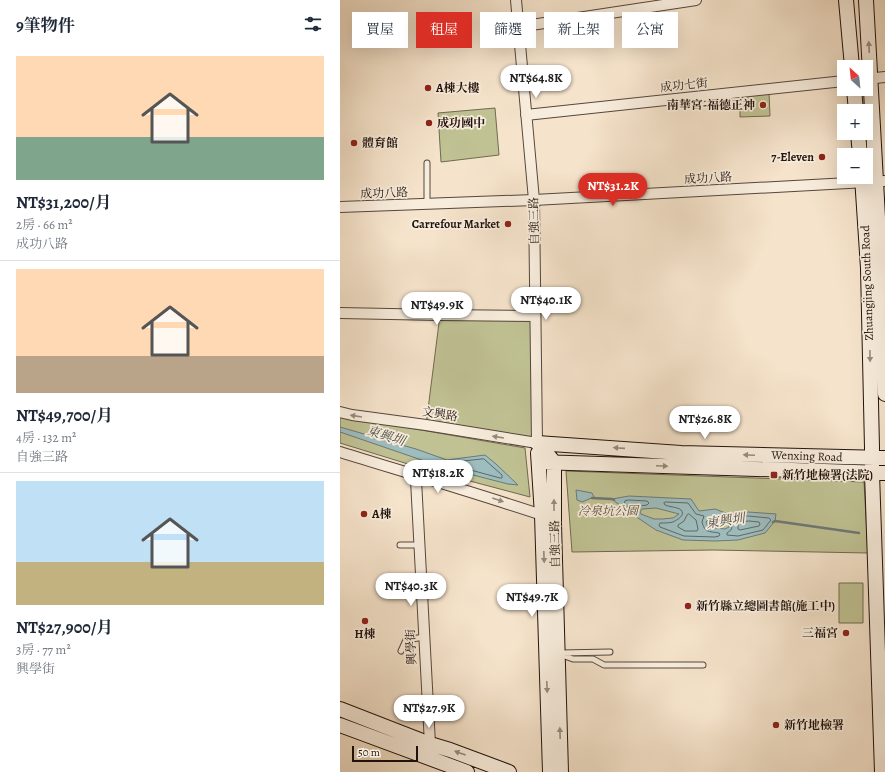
<!DOCTYPE html>
<html lang="zh-TW">
<head>
<meta charset="utf-8">
<style>
  body { margin:0; font-family:Alegreya,"Noto Serif TC",serif; background:#f2f2f3; color:#1f2937; height:100vh; display:flex; flex-direction:column; font-size:15px; white-space:nowrap }
  * { box-sizing:border-box; margin:0 }
  p { font-size:13px; color:#747a83 }
  .icon { flex:none; width:22px; height:22px; fill:none; stroke:currentColor; stroke-width:2; stroke-linecap:round; stroke-linejoin:round }
  .map { position:relative; flex:1; overflow:hidden }
  .panel { display:flex; flex-direction:column; background:#fff; width:340px }
  .panel>* { flex:none }
  .guide { position:absolute; left:12px; top:12px; width:380px; height:36px; display:flex; gap:8px }
  .needle { width:26px; rotate:333deg }
  .fabs { position:absolute; left:497px; top:60px; display:grid; gap:8px }
  .fabs a { display:grid; place-items:center; width:36px; height:36px; border-radius:0px; background:#fff; box-shadow:0 4px 16px #0002; font-size:20px }
  .scale { position:absolute; left:12px; bottom:10px; width:66px; box-sizing:border-box; padding-left:4px; border:2px solid #21120c; border-top:0; font-size:11px; line-height:14px; white-space:nowrap; color:#21120c; -webkit-text-stroke:3px #f8eddd; paint-order:stroke }
  .price { position:absolute; translate:-50% -34px; padding:0 9px; border-radius:14px; background:#fff; color:#222; font-size:13px; line-height:26px; filter:drop-shadow(0 1px 2px #0008) }
  .price::after { content:''; position:absolute; left:50%; top:24px; width:12px; height:9px; margin-left:-6px; background:inherit; clip-path:polygon(0 0,100% 0,50% 100%) }
  .price.active { background:#d93025; color:#fff }
  ul { padding:0; list-style:none }
  li { display:grid; align-content:center; gap:8px; height:212px; padding:0 16px }
  li+li { border-top:1px solid #e0e1e3 }
  li span { display:grid; place-items:center; height:124px; border-radius:0px; color:#555 }
  li>.icon { margin-inline-start:auto }
  span .icon { width:72px; height:72px; fill:#fffc; stroke-width:1 }
  li b { font-size:17px }
  h2 { display:flex; justify-content:space-between; align-items:center; height:48px; padding:0 16px; font-size:17px }
  .chip { padding:0 14px; border-radius:0px; background:#fff; box-shadow:0 4px 16px #0002; font-size:14px; line-height:36px }
  .chip.active { background:#d93025; color:#fff }
  main { display:flex; flex:1; min-height:0 }
  .map>svg:first-child { display:block }
  .green { fill:#c0c294; stroke:#706a50 }
  .water { fill:#9ebdbe; stroke:#6c7977; fill-rule:evenodd }
  .lines { fill:none; stroke-linecap:round; stroke-linejoin:round }
  .shore { stroke:#606865; stroke-width:1 }
  .stream { stroke:#6c7977; stroke-width:2.5 }
  .lane-casing { stroke:#56463c; stroke-width:7 }
  .street-casing { stroke:#56463c; stroke-width:12 }
  .secondary-casing { stroke:#21120c; stroke-width:16 }
  .lane { stroke:#f8eddd; stroke-width:5 }
  .street { stroke:#f8eddd; stroke-width:10 }
  .secondary { stroke:#f8eddd; stroke-width:14 }
  .oneway { fill:#978a7f }
  .poi-dot { fill:#8f2418; stroke:#f8eddd; stroke-width:1.5 }
  .labels { text-anchor:middle; stroke-width:3.5; stroke-linejoin:round; paint-order:stroke }
  .street-label { font-size:12px; fill:#21120c; stroke:#f8eddd }
  .poi-label { font-size:12px; font-weight:bold; fill:#21120c; stroke:#f8eddd; text-anchor:start }
  .park-label { font-size:12px; font-style:italic; fill:#59503c; stroke:#f8eddd }
  .water-label { font-size:13px; font-style:italic; fill:#4d4e4a; stroke:#f8eddd }
</style>
</head>
<body>
<main>
<section class="panel">
<h2>9筆物件<svg class="icon" aria-label="filters" viewBox="0 0 24 24"><path d="M4 7h16M4 17h16"/><circle cx="9" cy="7" r="2"/><circle cx="15" cy="17" r="2"/></svg></h2>
<ul>
<li><span style="background:linear-gradient(#ffd9b3 65%,#7fa58c 0)"><svg class="icon" aria-label="home" viewBox="0 0 24 24"><path d="M3 11l9-7 9 7M6 9v11h12V9"/></svg></span><div><b>NT$31,200/月</b><p>2房 · 66 m²</p><p>成功八路</p></div></li>
<li><span style="background:linear-gradient(#ffd9b3 70%,#b9a48a 0)"><svg class="icon" aria-label="home" viewBox="0 0 24 24"><path d="M3 11l9-7 9 7M6 9v11h12V9"/></svg></span><div><b>NT$49,700/月</b><p>4房 · 132 m²</p><p>自強三路</p></div></li>
<li><span style="background:linear-gradient(#bfe0f5 65%,#c2b280 0)"><svg class="icon" aria-label="home" viewBox="0 0 24 24"><path d="M3 11l9-7 9 7M6 9v11h12V9"/></svg></span><div><b>NT$27,900/月</b><p>3房 · 77 m²</p><p>興學街</p></div></li>
</ul>
</section>
<div class="map">
<svg width="545" height="772" viewBox="0 0 545 772">
  <rect width="100%" height="100%" fill="#f5e3cb"/>
  <filter id="stains"><feTurbulence type="fractalNoise" baseFrequency=".005" numOctaves="4"/><feColorMatrix values="0 0 0 0 .2 0 0 0 0 .09 0 0 0 0 .02 0 0 0 .5 -.17"/></filter>
  <radialGradient id="worn" r=".72"><stop offset=".6" stop-color="#630" stop-opacity="0"/><stop offset="1" stop-color="#630" stop-opacity=".3"/></radialGradient>
  <path class="green" d="M429,92L430,116L400,117V93Z
    M155,108L159,155L101,162L98,113Z
    M100,315L195,316L197,443L86,425Z
    M0,416L185,448L190,497L81,468L0,443Z
    M226,471L524,482L528,553L373,550L232,552Z
    M499,583H523V623H499Z"/>
  <path class="water" d="M0,427L76,449L107,460L145,455L156,464L178,485L168,484L102,467L0,432Z
    M236,490L252,493L254,497L242,502L237,500Z
    M289,496L351,499L359,511L375,509L391,515L408,512L436,514L435,521L425,533L398,540L375,541L343,540L316,530L283,508L272,499ZM316,508L339,514L333,518L322,519H314L301,514L300,512L302,509ZM376,518L388,524L389,527L385,529L368,527L366,522L369,519Z"/>
  <g class="lines">
    <path class="shore" d="M144,459L162,475V478H160L116,466L115,465L117,462Z
      M289,500L307,501L309,503L307,505L300,506L296,511H295L284,504L285,501Z
      M326,502L348,503L356,514L364,516L362,522C365,533 368,531 379,533L380,534L379,536L375,537L344,536L320,527L319,525L320,523C324,523 329,523 333,522C337,520 346,515 341,510C338,507 329,507 325,505L324,503Z
      M349,514L356,520L358,529L357,531H345L338,527V525L344,521L347,515Z
      M408,516L429,518L431,520L423,530L398,536L387,535V533L391,530L392,528L391,521L392,519Z
      M409,521L419,522L420,524L419,526L400,530L398,529V523Z"/>
    <path class="stream" d="M252,498L272,499L274,500
      M433,522L435,521L519,533"/>
    <defs>
      <path id="lane" d="M87,163V204
        M60,545H79
        M61,651L66,640L84,637
        M221,653L270,652
        M219,654L233,659H253L264,665H363"/>
      <path id="street" d="M178,27L356,0
        M526,79L545,77
        M186,115L504,81
        M0,207L194,200L545,181
        M0,313L100,315L195,316
        M0,412L12,415L86,425L197,443L194,200L176,0
        M0,452C68,473 135,493 202,515
        M78,477L76,480L90,744"/>
      <path id="secondary" d="M506,0L512,67
        M526,0L540,254L545,394
        M514,89L516,111
        M518,133L520,155
        M522,177L528,268L532,448V473L542,772
        M197,443L341,453L545,458
        M198,453L202,515L210,772
        M208,455L214,462V524L221,772
        M199,462L545,473
        M0,709L90,744L110,750L169,772
        M0,725L127,772"/>
    </defs>
    <use href="#lane" class="lane-casing"/>
    <use href="#street" class="street-casing"/>
    <use href="#secondary" class="secondary-casing"/>
    <use href="#lane" class="lane"/>
    <use href="#street" class="street"/>
    <use href="#secondary" class="secondary"/>
  </g>
  <defs><path id="oneway-solid" d="M-6-.8H1V-3.2L6.5 0L1 3.2V.8H-6Z"/></defs>
  <g class="oneway">
    <use href="#oneway-solid" transform="translate(529 47) rotate(-93)"/>
    <use href="#oneway-solid" transform="translate(530 356) rotate(89)"/>
    <use href="#oneway-solid" transform="translate(16 416) rotate(-171)"/>
    <use href="#oneway-solid" transform="translate(158 437) rotate(-171)"/>
    <use href="#oneway-solid" transform="translate(279 448) rotate(-176)"/>
    <use href="#oneway-solid" transform="translate(409 455) rotate(-178)"/>
    <use href="#oneway-solid" transform="translate(322 466) rotate(2)"/>
    <use href="#oneway-solid" transform="translate(158 500) rotate(19)"/>
    <use href="#oneway-solid" transform="translate(214 505) rotate(-90)"/>
    <use href="#oneway-solid" transform="translate(204 557) rotate(88)"/>
    <use href="#oneway-solid" transform="translate(207 687) rotate(88)"/>
    <use href="#oneway-solid" transform="translate(220 733) rotate(-92)"/>
    <use href="#oneway-solid" transform="translate(120 753) rotate(-160)"/>
  </g>
  <g class="poi-dot">
    <circle cx="88" cy="88" r="4"/>
    <circle cx="423" cy="105" r="4"/>
    <circle cx="89" cy="123" r="4"/>
    <circle cx="14" cy="143" r="4"/>
    <circle cx="482" cy="157" r="4"/>
    <circle cx="168" cy="224" r="4"/>
    <rect x="430" y="471" width="8" height="8" rx="2"/>
    <circle cx="24" cy="514" r="4"/>
    <circle cx="348" cy="606" r="4"/>
    <circle cx="25" cy="621" r="4"/>
    <circle cx="506" cy="633" r="4"/>
    <circle cx="436" cy="725" r="4"/>
  </g>
  <g class="labels">
    <g class="street-label">
      <text transform="translate(344 85) rotate(-6)" y="4">成功七街</text>
      <text transform="translate(368 178) rotate(-3)" y="4">成功八路</text>
      <text transform="translate(44 193) rotate(-2)" y="4">成功八路</text>
      <text transform="translate(194 221) rotate(-91)" y="4">自強三路</text>
      <text transform="translate(527 283) rotate(-92)" y="4">Zhuangjing South Road</text>
      <text transform="translate(100 414) rotate(9)" y="4">文興路</text>
      <text transform="translate(467 456) rotate(2)" y="4">Wenxing Road</text>
      <text transform="translate(215 544) rotate(-91)" y="4">自強三路</text>
      <text transform="translate(71 647) rotate(-93)" y="4">興學街</text>
    </g>
    <g class="poi-label">
      <text x="96" y="92">A棟大樓</text>
      <text x="415" y="109" text-anchor="end">南華宮-福德正神</text>
      <text x="97" y="127">成功國中</text>
      <text x="22" y="147">體育館</text>
      <text x="474" y="161" text-anchor="end">7-Eleven</text>
      <text x="160" y="228" text-anchor="end">Carrefour Market</text>
      <text x="442" y="479">新竹地檢署(法院)</text>
      <text x="32" y="518">A棟</text>
      <text x="356" y="610">新竹縣立總圖書館(施工中)</text>
      <text x="498" y="637" text-anchor="end">三福宮</text>
      <text x="25" y="638" text-anchor="middle">H棟</text>
      <text x="444" y="729">新竹地檢署</text>
    </g>
    <g class="park-label">
      <text x="268" y="515">冷泉坑公園</text>
    </g>
    <g class="water-label">
      <text transform="translate(46 435) rotate(17)" y="5">東興圳</text>
      <text transform="translate(385 520) rotate(-8)" y="5">東興圳</text>
    </g>
  </g>
  <rect width="100%" height="100%" filter="url(#stains)"/>
  <rect width="100%" height="100%" fill="url(#worn)"/>
</svg>
<div class="fabs">
<a><svg class="needle" viewBox="-14 -14 28 28"><path d="M0-13l5 13h-10z" fill="#e53935"/><path d="M0 13l5-13h-10z" fill="#747a83"/></svg></a>
<a>+</a>
<a>−</a>
</div>
<div class="scale">50 m</div>
<b class="price" style="left:196px;top:99px">NT$64.8K</b>
<b class="price active" style="left:273px;top:207px">NT$31.2K</b>
<b class="price" style="left:206px;top:321px">NT$40.1K</b>
<b class="price" style="left:97px;top:326px">NT$49.9K</b>
<b class="price" style="left:365px;top:440px">NT$26.8K</b>
<b class="price" style="left:98px;top:494px">NT$18.2K</b>
<b class="price" style="left:71px;top:607px">NT$40.3K</b>
<b class="price" style="left:192px;top:618px">NT$49.7K</b>
<b class="price" style="left:89px;top:729px">NT$27.9K</b>
<div class="guide">
<a class="chip">買屋</a>
<a class="chip active">租屋</a>
<a class="chip">篩選</a>
<a class="chip">新上架</a>
<a class="chip">公寓</a>
</div>
</div>
</main>
</body>
</html>
